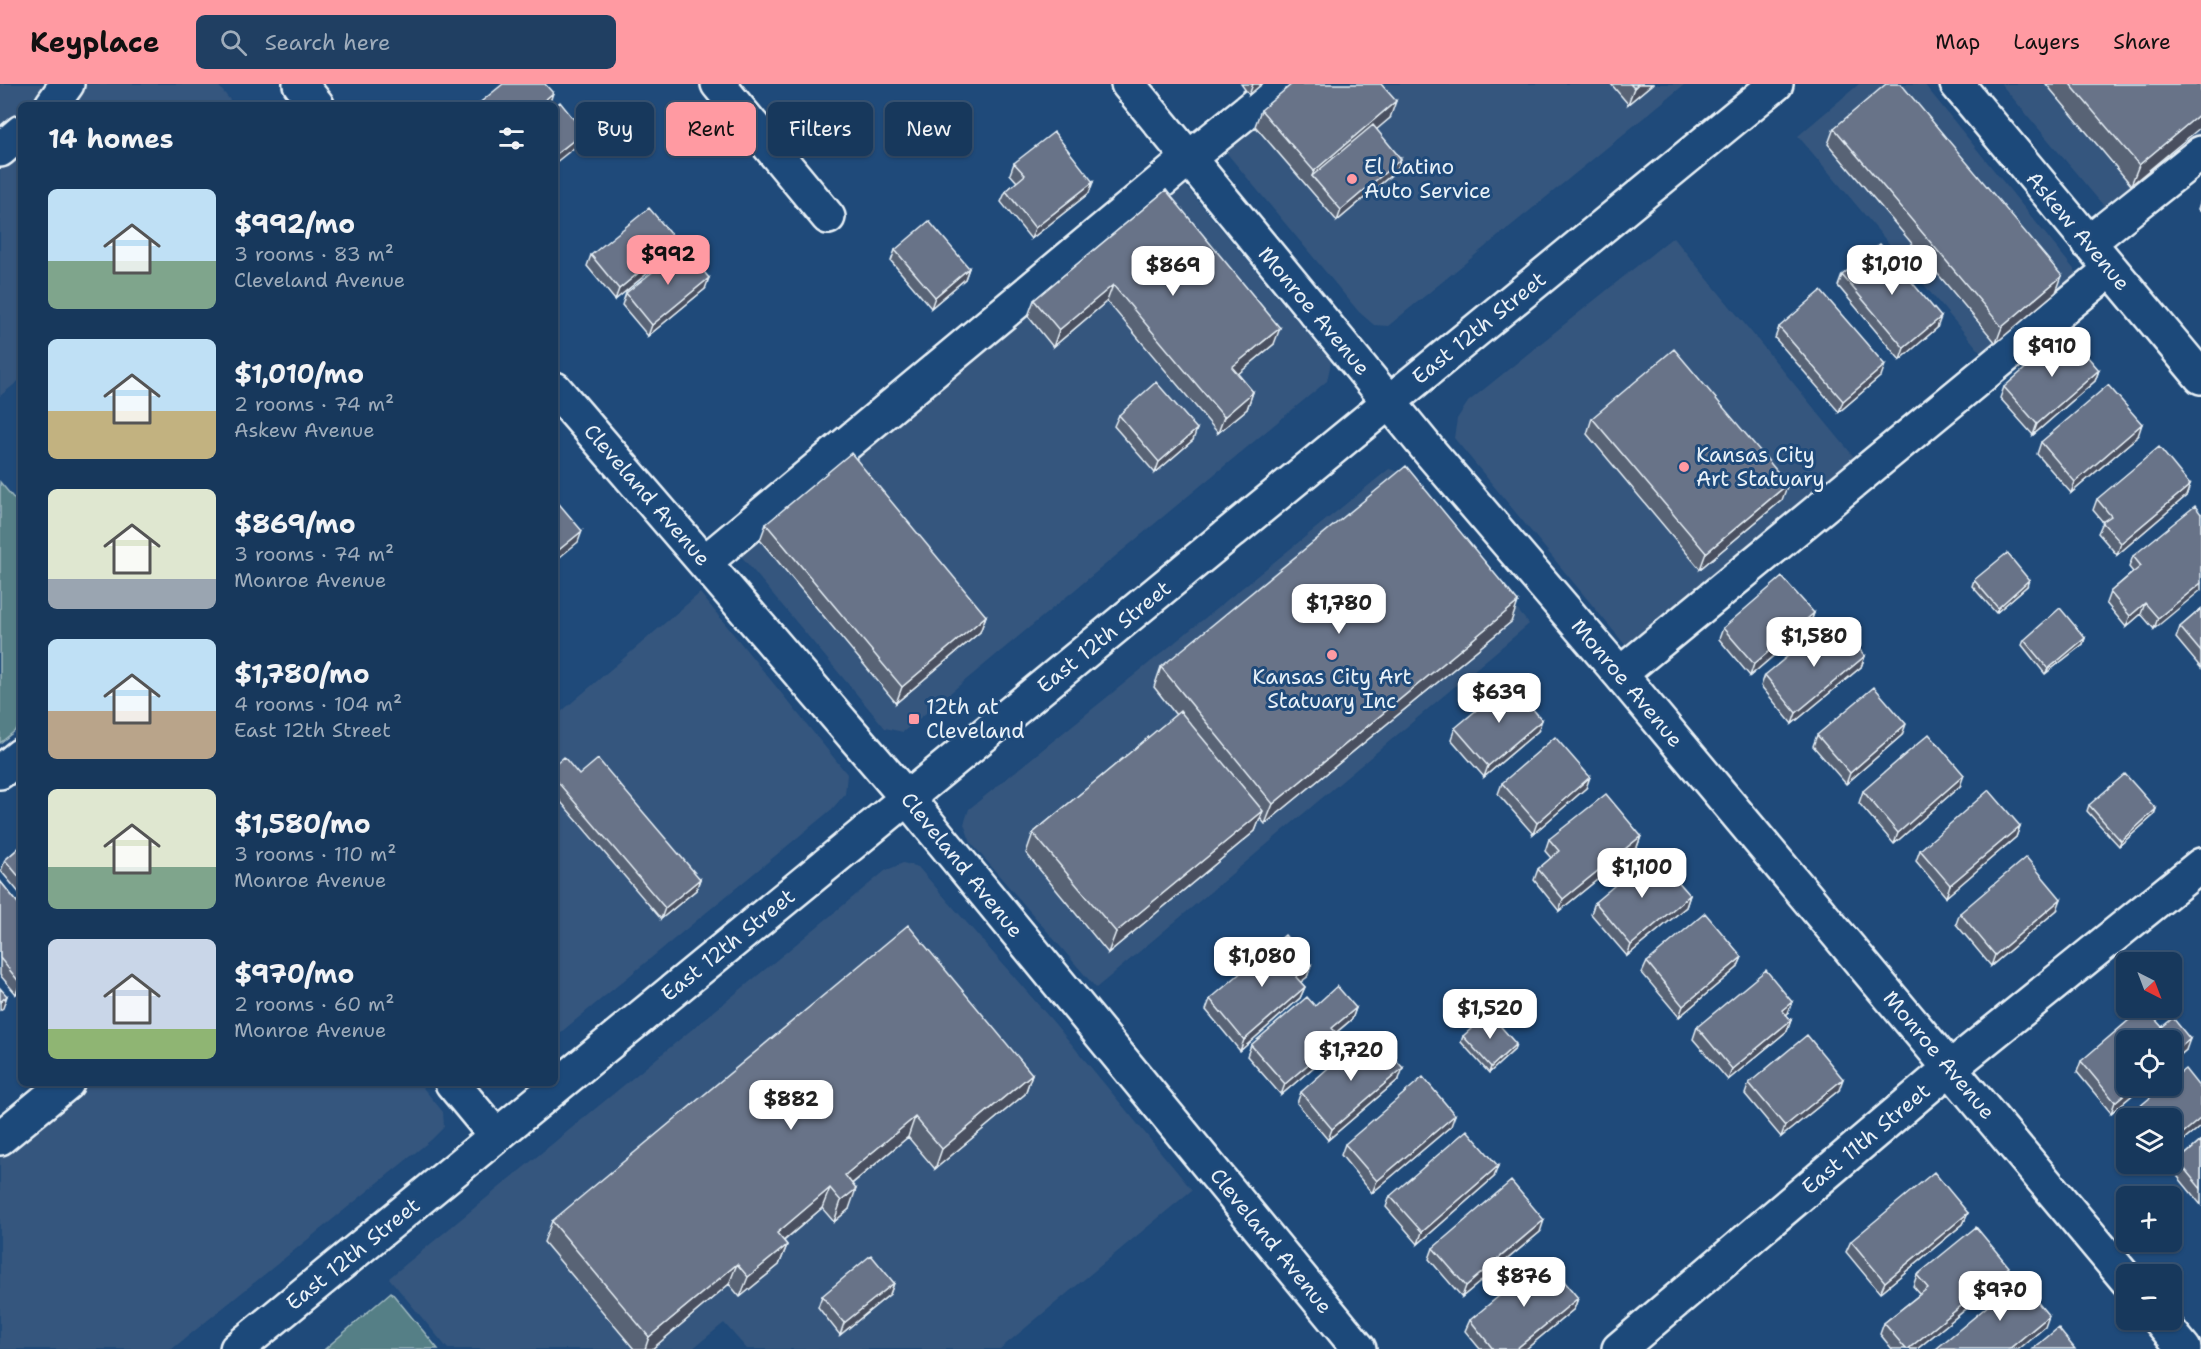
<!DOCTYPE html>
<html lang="en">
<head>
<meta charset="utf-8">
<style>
  body { margin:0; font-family:"Shantell Sans",sans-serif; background:#203f62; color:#f1f3f6; height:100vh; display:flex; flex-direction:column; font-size:22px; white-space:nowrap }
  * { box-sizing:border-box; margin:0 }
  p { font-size:20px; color:#9eacbb }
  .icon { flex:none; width:33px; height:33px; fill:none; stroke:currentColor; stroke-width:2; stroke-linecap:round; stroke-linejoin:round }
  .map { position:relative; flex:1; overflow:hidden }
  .sheet { position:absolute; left:18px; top:18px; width:540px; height:984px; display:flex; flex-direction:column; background:#17385c; border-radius:9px; box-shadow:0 2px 4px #0004,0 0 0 2px #365272 }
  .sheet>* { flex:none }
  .hud { position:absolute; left:576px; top:18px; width:570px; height:54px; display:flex; gap:12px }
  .needle { width:39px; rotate:138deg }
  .tools { position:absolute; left:2116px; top:868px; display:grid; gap:12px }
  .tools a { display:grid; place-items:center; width:66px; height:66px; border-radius:9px; background:#17385c; box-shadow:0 2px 4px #0004,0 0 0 2px #365272; font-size:30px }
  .price { position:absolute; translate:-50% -51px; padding:0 14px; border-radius:12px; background:#fff; color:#222; font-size:20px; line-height:39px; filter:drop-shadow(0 2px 3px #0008) }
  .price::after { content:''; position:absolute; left:50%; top:36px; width:18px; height:14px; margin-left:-9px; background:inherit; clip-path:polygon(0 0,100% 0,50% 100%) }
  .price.on { background:#ff9aa2; color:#111 }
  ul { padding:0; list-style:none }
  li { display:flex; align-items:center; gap:18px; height:150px; padding:0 30px }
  li span { display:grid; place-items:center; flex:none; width:168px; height:120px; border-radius:9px; color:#555 }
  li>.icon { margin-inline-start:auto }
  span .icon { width:72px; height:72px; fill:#fffc; stroke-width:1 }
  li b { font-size:26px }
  h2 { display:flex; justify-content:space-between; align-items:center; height:72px; padding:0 30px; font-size:26px }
  .pill { padding:0 21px; border-radius:9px; background:#17385c; box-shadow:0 2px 4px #0004,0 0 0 2px #365272; font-size:21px; line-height:54px }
  .pill.on { background:#ff9aa2; color:#111 }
  header { display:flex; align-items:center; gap:36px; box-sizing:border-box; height:84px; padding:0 30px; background:#ff9aa2; color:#111 }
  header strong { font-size:28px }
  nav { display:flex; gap:33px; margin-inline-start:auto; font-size:21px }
  .search { width:420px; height:54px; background:#203f62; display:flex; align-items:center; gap:15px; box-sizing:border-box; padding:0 21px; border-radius:9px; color:#9eacbb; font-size:22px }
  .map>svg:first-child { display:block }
  .built { fill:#35567e }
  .green { fill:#557f86; stroke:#9eb8bf; stroke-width:1.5 }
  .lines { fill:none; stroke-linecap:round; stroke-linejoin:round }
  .minor-casing { stroke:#e8f1f8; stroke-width:38 }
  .minor { stroke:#1f4a7a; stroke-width:33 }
  .wall { fill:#596375; stroke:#e8f1f8; stroke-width:1.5 }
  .shaded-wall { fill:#49505f; stroke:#e8f1f8; stroke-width:1.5 }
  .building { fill:#687388; stroke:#e8f1f8; stroke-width:1.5 }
  .poi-dot { fill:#ff9aa2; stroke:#1f4a7a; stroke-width:2 }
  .labels { text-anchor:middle; stroke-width:6; stroke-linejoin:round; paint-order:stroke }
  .poi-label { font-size:21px; fill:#e8f1f8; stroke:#1f4a7a; text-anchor:start }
  .street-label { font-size:21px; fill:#e8f1f8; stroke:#1f4a7a }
</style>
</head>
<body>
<header>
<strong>Keyplace</strong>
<div class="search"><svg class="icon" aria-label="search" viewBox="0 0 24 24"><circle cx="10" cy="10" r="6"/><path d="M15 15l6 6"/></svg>Search here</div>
<nav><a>Map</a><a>Layers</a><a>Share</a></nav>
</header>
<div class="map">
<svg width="2201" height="1265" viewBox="0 0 2201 1265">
  <rect width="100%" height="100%" fill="#1f4a7a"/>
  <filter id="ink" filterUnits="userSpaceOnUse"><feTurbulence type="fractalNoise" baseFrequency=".0167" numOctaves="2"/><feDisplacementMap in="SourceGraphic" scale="12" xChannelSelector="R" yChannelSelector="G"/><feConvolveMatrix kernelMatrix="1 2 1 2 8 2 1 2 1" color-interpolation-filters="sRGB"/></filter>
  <g filter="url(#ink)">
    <path class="built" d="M0,0H217L234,21H21V295L0,312Z
      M1296,0H1685L1388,242L1374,241L1359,228L1220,61Z
      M1859,0H1924L2081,194L1984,272L1798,52Z
      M2001,0H2201V53L2108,127Z
      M1180,95L1331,278L1327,297L903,648L885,644L736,466Z
      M1673,153L1859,379L1631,568L1454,354L1457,335L1468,318Z
      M1389,385L1404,389L1529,540L1096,904L971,759L964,740L969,725Z
      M700,509L847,690L845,710L832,725L555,953V633Z
      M903,779L918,783L1055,940L1192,1106L1000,1265H747L724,1239L692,1265H448L389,1194L885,787Z
      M85,999H419L443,1028L444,1043L431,1056L172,1265H0V1069Z"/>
    <path class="green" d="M0,398L21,423V642L0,659Z
      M391,1208L438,1265H325Z"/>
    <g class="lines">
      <defs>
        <path id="minor" d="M300,0L317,21
          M718,0L828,133
          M1128,0L1430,368L1620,590L2127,1196
          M1957,0L2201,293
          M52,21L67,0
          M0,66L21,48
          M2088,159L2201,69
          M555,305L907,714L1359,1265
          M705,478L1189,74L1281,0
          M1620,590L2110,186
          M0,688L21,671
          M452,999L496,1052
          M0,1054L67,999
          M2160,1236L2184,1265
          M237,1265L1776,0
          M1619,1265L1950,984L2201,781"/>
      </defs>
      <use href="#minor" class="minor-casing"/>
      <use href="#minor" class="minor"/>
    </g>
    <path class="wall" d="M1241,0H1262L1249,11Z
      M1611,0H1652L1628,20Z
      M2046,0H2201L2131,101Z
      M1261,26L1390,34L1376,45L1397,86L1337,137L1255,42Z
      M1834,44L2056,208L1996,259L1828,60Z
      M1014,79L1089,109L1031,155L1001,118L1006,107L1017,98L1010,90Z
      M1166,106L1274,260L1238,290L1253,308L1247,325L1218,349L1107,217L1053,263L1028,232L1034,216Z
      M2201,116V128L2198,125Z
      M677,157L673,168L615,216L587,182L591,171Z
      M895,166L969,184L965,195L931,224L891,177Z
      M1842,191L1937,244L1900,276L1838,202Z
      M705,205L648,252L622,221L626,209Z
      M1779,243L1881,292L1839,328L1775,254Z
      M2099,286L2095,297L2033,351L2000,314L2004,303Z
      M1119,331L1193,356L1155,389L1114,342Z
      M1592,334L1782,416L1700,485L1587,350Z
      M2138,352L2071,409L2037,370L2041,358Z
      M2190,401L2186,412L2117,471L2098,449L2103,438L2093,426L2097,415Z
      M2201,430L2154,545L2141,530L2126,543L2106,519L2110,508L2133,488L2129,483L2133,472Z
      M766,440L986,532L980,548L896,619L760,456Z
      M1974,496L2027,502L1996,529L1972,502Z
      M2201,525V584L2176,554L2180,543Z
      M1814,529L1810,540L1750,592L1719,555L1723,544Z
      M1511,538L1265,740L1260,734L1255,747L1108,869L1026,769L1033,749L1176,631L1154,603L1161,583Z
      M2085,554L2083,560L2045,590L2022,561L2024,556Z
      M1832,556L1865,572L1861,583L1792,640L1761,602L1765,591Z
      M1455,644L1538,647L1484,693L1451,655Z
      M1817,651H1902L1846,700L1813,662Z
      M555,681L579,691L700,795L696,806L661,835L555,711Z
      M1502,699L1586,704L1533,750L1498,710Z
      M1960,702L1894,760L1859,719L1863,707Z
      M2089,721L2154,731L2119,762L2087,727Z
      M2020,742L2016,753L1946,813L1916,777L1920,766Z
      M1641,752L1637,763L1559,827L1534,796L1538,785L1551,774L1545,767L1549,755Z
      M21,762V811L1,787L5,776Z
      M0,797L21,823V906L16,910L0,891Z
      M1690,811L1686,823L1627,872L1591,830L1595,818Z
      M2057,826L1991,882L1956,840L1960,829Z
      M1742,873L1737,884L1679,933L1642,889L1647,878Z
      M1311,881L1307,893L1300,898L1305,903L1300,914L1240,967L1206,926L1210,915Z
      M1315,922L1356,924L1352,935L1336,949V964L1281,1011L1247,972L1251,961Z
      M1788,929L1786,931L1791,936L1787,947L1728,996L1693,955L1697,943Z
      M2162,943L2186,966L2172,978V957L2127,1002H2143L2111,1029L2077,988L2081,977Z
      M1463,952L1514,966L1489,989L1461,958Z
      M1373,970L1399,995L1328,1056L1297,1019L1301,1008Z
      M1032,990L1025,1010L935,1085L908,1053L852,1100L849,1125L834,1138L822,1124L784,1157L787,1161L779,1181L740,1213L729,1200L652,1265H634L544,1158L552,1137Z
      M1749,999L1839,1006L1781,1053L1745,1010Z
      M2139,1023L2201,1042L2172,1066V1035H2136L2135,1034Z
      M1451,1042L1372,1109L1341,1071L1345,1060Z
      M2201,1057V1121L2174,1088L2178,1077Z
      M1494,1093L1418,1160L1386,1123L1390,1112Z
      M1968,1129L1963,1140L1880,1209L1846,1168L1851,1157Z
      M1540,1148L1462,1213L1429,1175L1433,1164Z
      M1917,1191L2004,1194L1917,1265H1892L1880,1250L1884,1239L1920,1210L1913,1202Z
      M894,1199L890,1210L840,1251L818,1223L822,1212Z
      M1578,1214L1574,1225L1526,1265H1480L1465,1247L1470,1236Z"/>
    <path class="shaded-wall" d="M1253,0H1262L1249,11Z
      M1638,0H1652L1628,20L1634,4Z
      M553,9L549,21H539Z
      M1396,17L1390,34L1316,97L1312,92L1314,87Z
      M2201,29V43L2131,101L2139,81Z
      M584,48L580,59L555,79V71Z
      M1401,75L1397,86L1337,137L1341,126Z
      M1093,98L1089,109L1031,155L1035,144Z
      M677,157L673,168L615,216L619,205Z
      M969,184L965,195L931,224L935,213Z
      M2062,192L2056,208L1996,259L2002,243Z
      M709,194L705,205L648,252L652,241Z
      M1113,201L1107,217L1053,263L1059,246Z
      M1941,233L1937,244L1900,276L1904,264Z
      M1280,244L1274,260L1226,300L1232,283Z
      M1885,281L1881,292L1839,328L1843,317Z
      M2099,286L2095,297L2033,351L2037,340Z
      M1253,308L1247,325L1218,349L1224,333Z
      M2142,340L2138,352L2071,409L2075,398Z
      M1197,345L1193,356L1155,389L1159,378Z
      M1788,400L1782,416L1700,485L1706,469Z
      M2190,401L2186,412L2117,471L2121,459Z
      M582,447L578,458L555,477V469Z
      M2029,496L2027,502L1996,529L1998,524Z
      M2201,499V506L2154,545L2158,534Z
      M1518,518L1511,538L1265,740L1273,720Z
      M2145,519L2141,530L2126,543L2130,532Z
      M1814,529L1810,540L1750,592L1754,580Z
      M986,532L980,548L896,619L902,603Z
      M2085,554L2083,560L2045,590L2048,585Z
      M1865,572L1861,583L1792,640L1796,629Z
      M1542,636L1538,647L1484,693L1488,682Z
      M1906,640L1902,651L1846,700L1850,689Z
      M1964,691L1960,702L1894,760L1898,749Z
      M1590,693L1586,704L1533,750L1537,739Z
      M2156,725L2154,731L2119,762L2121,757Z
      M1263,727L1255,747L1108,869L1116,848Z
      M2020,742L2016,753L1946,813L1950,801Z
      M1641,752L1637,763L1559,827L1563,815Z
      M700,795L696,806L661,835L665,824Z
      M1690,811L1686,823L1627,872L1631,861Z
      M2061,815L2057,826L1991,882L1995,871Z
      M1742,873L1737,884L1679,933L1683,922Z
      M1311,881L1307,893L1292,905L1296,893Z
      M20,899H21V906L16,910Z
      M1305,903L1300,914L1240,967L1244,956Z
      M7,912L3,924L0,926V918Z
      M1792,918L1788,929L1778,937L1782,926Z
      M1356,924L1352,935L1328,955L1332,944Z
      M1791,936L1787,947L1728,996L1732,985Z
      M1340,953L1336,964L1281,1011L1285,1000Z
      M2190,955L2186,966L2172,978V970Z
      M1516,960L1514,966L1489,989L1491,983Z
      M1403,984L1399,995L1328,1056L1332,1045Z
      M1032,990L1025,1010L935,1085L942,1065Z
      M1843,995L1839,1006L1781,1053L1785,1042Z
      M2134,1002H2143L2111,1029L2115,1018Z
      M1455,1031L1451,1042L1372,1109L1377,1097Z
      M915,1033L908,1053L838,1111L845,1091Z
      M2201,1034V1042L2172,1066V1058Z
      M1498,1082L1494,1093L1418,1160L1422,1148Z
      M830,1104L822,1124L769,1169L777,1149Z
      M856,1105L849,1125L834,1138L841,1117Z
      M1968,1129L1963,1140L1880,1209L1885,1198Z
      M1544,1136L1540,1148L1462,1213L1466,1202Z
      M787,1161L779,1181L740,1213L748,1193Z
      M737,1180L729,1200L652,1265H645L649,1253Z
      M2009,1183L2004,1194L1917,1265H1908Z
      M894,1199L890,1210L840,1251L844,1239Z
      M1578,1214L1574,1225L1526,1265H1516Z
      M2049,1232L2045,1243L2019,1265H2009Z"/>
    <path class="building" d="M503,0H545L553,9L539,21H477Z
      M1292,0H1381L1396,17L1314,87L1261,26Z
      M1630,0H1638L1634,4Z
      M1886,0H1901L2062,192L2002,243L1834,44Z
      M2070,0H2201V29L2139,81Z
      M560,18L584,48L555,71V22Z
      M1373,41L1401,75L1341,126L1312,92Z
      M1054,48L1093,98L1035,144L1006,107L1025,91L1014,79Z
      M1166,106L1280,244L1232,283L1253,308L1224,333L1113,201L1059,246L1034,216Z
      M649,124L677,157L619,205L591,171Z
      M929,137L969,184L935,213L895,166Z
      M1880,160L1941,233L1904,264L1842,191Z
      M684,163L709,194L652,241L626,209Z
      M1821,207L1885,281L1843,317L1779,243Z
      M2066,248L2099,286L2037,340L2004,303Z
      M1674,265L1788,400L1706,469L1592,334Z
      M1156,298L1197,345L1159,378L1119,331Z
      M2108,301L2142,340L2075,398L2041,358Z
      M2159,363L2190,401L2121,459L2102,438L2111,432L2097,415Z
      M851,369L986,532L902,603L766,440Z
      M1406,382L1518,518L1273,720L1161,583Z
      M555,415L582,447L555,469Z
      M2195,422L2201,430V499L2158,534L2145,519L2130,532L2110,508L2141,482L2133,472Z
      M2007,469L2029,496L1998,524L1974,496Z
      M1782,493L1814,529L1754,580L1723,544Z
      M2060,524L2085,554L2048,585L2024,556Z
      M2201,525V568L2180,543Z
      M1822,544L1832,556L1843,546L1865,572L1796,629L1765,591Z
      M1510,598L1542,636L1488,682L1455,644Z
      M1874,603L1906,640L1850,689L1817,651Z
      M1180,627L1263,727L1116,848L1033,749Z
      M1929,650L1964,691L1898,749L1863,707Z
      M1555,653L1590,693L1537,739L1502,699Z
      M564,673L579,691L598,675L700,795L665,824L555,695V681Z
      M2125,690L2156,725L2121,757L2089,721Z
      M1989,706L2020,742L1950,801L1920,766Z
      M1606,710L1641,752L1563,815L1538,785L1559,767L1549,755Z
      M21,762V795L5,776Z
      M1653,769L1690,811L1631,861L1595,818Z
      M2026,773L2061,815L1995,871L1960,829Z
      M0,797L21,823V899H20L0,874Z
      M1705,829L1742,873L1683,922L1647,878Z
      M908,841L1032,990L942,1065L915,1033L845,1091L856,1105L841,1117L830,1104L777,1149L787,1161L748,1193L737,1180L649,1253L552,1137Z
      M1285,851L1311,881L1296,893L1305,903L1244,956L1210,915Z
      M1766,886L1792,918L1782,926L1791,936L1732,985L1697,943Z
      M1337,902L1356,924L1332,944L1340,953L1285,1000L1251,961L1307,913L1315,922Z
      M0,904L7,912L0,918Z
      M2143,924H2145L2162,943L2173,934L2190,955L2172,970V957H2127V1002H2134L2115,1018L2081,977Z
      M1489,929L1516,960L1491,983L1463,952Z
      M1807,951L1843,995L1785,1042L1749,999Z
      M1361,955L1373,970L1383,961L1403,984L1332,1045L1301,1008Z
      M2185,985L2201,1005V1034L2172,1058V1035H2150L2139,1023L2164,1002H2172V995Z
      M1423,993L1455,1031L1377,1097L1345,1060Z
      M1467,1046L1498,1082L1422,1148L1390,1112Z
      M2201,1057V1105L2178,1077Z
      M1934,1088L1968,1129L1885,1198L1851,1157Z
      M1511,1097L1544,1136L1466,1202L1433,1164Z
      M1976,1143L2009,1183L1908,1265H1906L1884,1239L1928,1204L1917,1191Z
      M871,1171L894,1199L844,1239L822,1212Z
      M1545,1174L1578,1214L1516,1265H1493L1470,1236Z
      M2019,1196L2049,1232L2009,1265H1936Z
      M2058,1244L2075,1265H2033Z"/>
  </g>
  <g class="poi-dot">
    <circle cx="1352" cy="95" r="6"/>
    <circle cx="1684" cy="383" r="6"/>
    <circle cx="1332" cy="571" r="6"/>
    <rect x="908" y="629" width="12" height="12" rx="3"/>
  </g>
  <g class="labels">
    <g class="poi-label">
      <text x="1364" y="90">El Latino<tspan x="1364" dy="24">Auto Service</tspan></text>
      <text x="1696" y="378">Kansas City<tspan x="1696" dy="24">Art Statuary</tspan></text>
      <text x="1332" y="600" text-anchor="middle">Kansas City Art<tspan x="1332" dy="24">Statuary Inc</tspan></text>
      <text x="926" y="630">12th at<tspan x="926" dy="24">Cleveland</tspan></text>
    </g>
    <g class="street-label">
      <text transform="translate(2078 147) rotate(50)" y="7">Askew Avenue</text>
      <text transform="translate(1314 227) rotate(50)" y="7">Monroe Avenue</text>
      <text transform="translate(1479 244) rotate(-39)" y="7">East 12th Street</text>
      <text transform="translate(647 411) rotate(49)" y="7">Cleveland Avenue</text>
      <text transform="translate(1104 553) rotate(-39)" y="7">East 12th Street</text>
      <text transform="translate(1627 599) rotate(50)" y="7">Monroe Avenue</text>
      <text transform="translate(962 781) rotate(51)" y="7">Cleveland Avenue</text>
      <text transform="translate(728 861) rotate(-39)" y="7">East 12th Street</text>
      <text transform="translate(1939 971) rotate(50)" y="7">Monroe Avenue</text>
      <text transform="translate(1866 1055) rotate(-40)" y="7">East 11th Street</text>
      <text transform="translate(1271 1157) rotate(51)" y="7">Cleveland Avenue</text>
      <text transform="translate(353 1170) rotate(-39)" y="7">East 12th Street</text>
    </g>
  </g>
</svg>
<div class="tools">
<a><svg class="needle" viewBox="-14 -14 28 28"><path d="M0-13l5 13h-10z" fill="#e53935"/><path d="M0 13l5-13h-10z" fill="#9eacbb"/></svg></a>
<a><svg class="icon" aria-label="locate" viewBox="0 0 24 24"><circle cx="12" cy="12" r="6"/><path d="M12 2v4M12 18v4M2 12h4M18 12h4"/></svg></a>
<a><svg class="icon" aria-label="layers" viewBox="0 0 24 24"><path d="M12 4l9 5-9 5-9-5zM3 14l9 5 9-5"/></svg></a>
<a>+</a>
<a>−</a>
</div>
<b class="price on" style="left:668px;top:202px">$992</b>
<b class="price" style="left:1892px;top:212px">$1,010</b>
<b class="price" style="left:1173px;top:213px">$869</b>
<b class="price" style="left:2052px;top:294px">$910</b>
<b class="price" style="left:1339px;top:551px">$1,780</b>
<b class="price" style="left:1814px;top:584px">$1,580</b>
<b class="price" style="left:1499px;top:640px">$639</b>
<b class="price" style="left:1642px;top:815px">$1,100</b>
<b class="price" style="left:1262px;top:904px">$1,080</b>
<b class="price" style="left:1490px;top:956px">$1,520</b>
<b class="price" style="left:1351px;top:998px">$1,720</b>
<b class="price" style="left:791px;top:1047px">$882</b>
<b class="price" style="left:1524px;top:1224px">$876</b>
<b class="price" style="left:2000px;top:1238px">$970</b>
<div class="hud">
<a class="pill">Buy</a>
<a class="pill on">Rent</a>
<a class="pill">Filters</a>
<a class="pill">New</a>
</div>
<section class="sheet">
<h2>14 homes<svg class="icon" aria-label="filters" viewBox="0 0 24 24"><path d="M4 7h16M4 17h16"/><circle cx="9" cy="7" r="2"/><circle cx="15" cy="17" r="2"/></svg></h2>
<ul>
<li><span style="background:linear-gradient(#bfe0f5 60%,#7fa58c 0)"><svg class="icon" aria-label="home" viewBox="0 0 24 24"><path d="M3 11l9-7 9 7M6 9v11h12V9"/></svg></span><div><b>$992/mo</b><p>3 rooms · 83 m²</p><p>Cleveland Avenue</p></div></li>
<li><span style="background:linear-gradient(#bfe0f5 60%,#c2b280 0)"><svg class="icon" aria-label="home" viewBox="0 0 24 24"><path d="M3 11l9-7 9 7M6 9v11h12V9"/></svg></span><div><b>$1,010/mo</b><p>2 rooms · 74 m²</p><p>Askew Avenue</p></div></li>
<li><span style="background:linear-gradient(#dfe7d0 75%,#9aa5b1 0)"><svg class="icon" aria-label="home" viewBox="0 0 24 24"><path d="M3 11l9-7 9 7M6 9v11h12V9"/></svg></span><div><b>$869/mo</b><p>3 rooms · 74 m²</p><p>Monroe Avenue</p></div></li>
<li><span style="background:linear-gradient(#bfe0f5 60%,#b9a48a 0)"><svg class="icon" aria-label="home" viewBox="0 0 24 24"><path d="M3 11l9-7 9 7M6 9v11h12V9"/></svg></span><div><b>$1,780/mo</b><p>4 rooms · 104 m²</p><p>East 12th Street</p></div></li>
<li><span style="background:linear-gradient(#dfe7d0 65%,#7fa58c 0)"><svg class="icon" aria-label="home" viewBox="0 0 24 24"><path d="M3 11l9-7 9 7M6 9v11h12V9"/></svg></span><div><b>$1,580/mo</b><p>3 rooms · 110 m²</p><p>Monroe Avenue</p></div></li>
<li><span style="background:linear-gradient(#c9d6e8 75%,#8fb573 0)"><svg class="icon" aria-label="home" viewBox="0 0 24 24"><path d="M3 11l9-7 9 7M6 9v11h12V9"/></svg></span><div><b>$970/mo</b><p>2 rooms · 60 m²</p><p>Monroe Avenue</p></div></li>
</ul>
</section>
</div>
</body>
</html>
